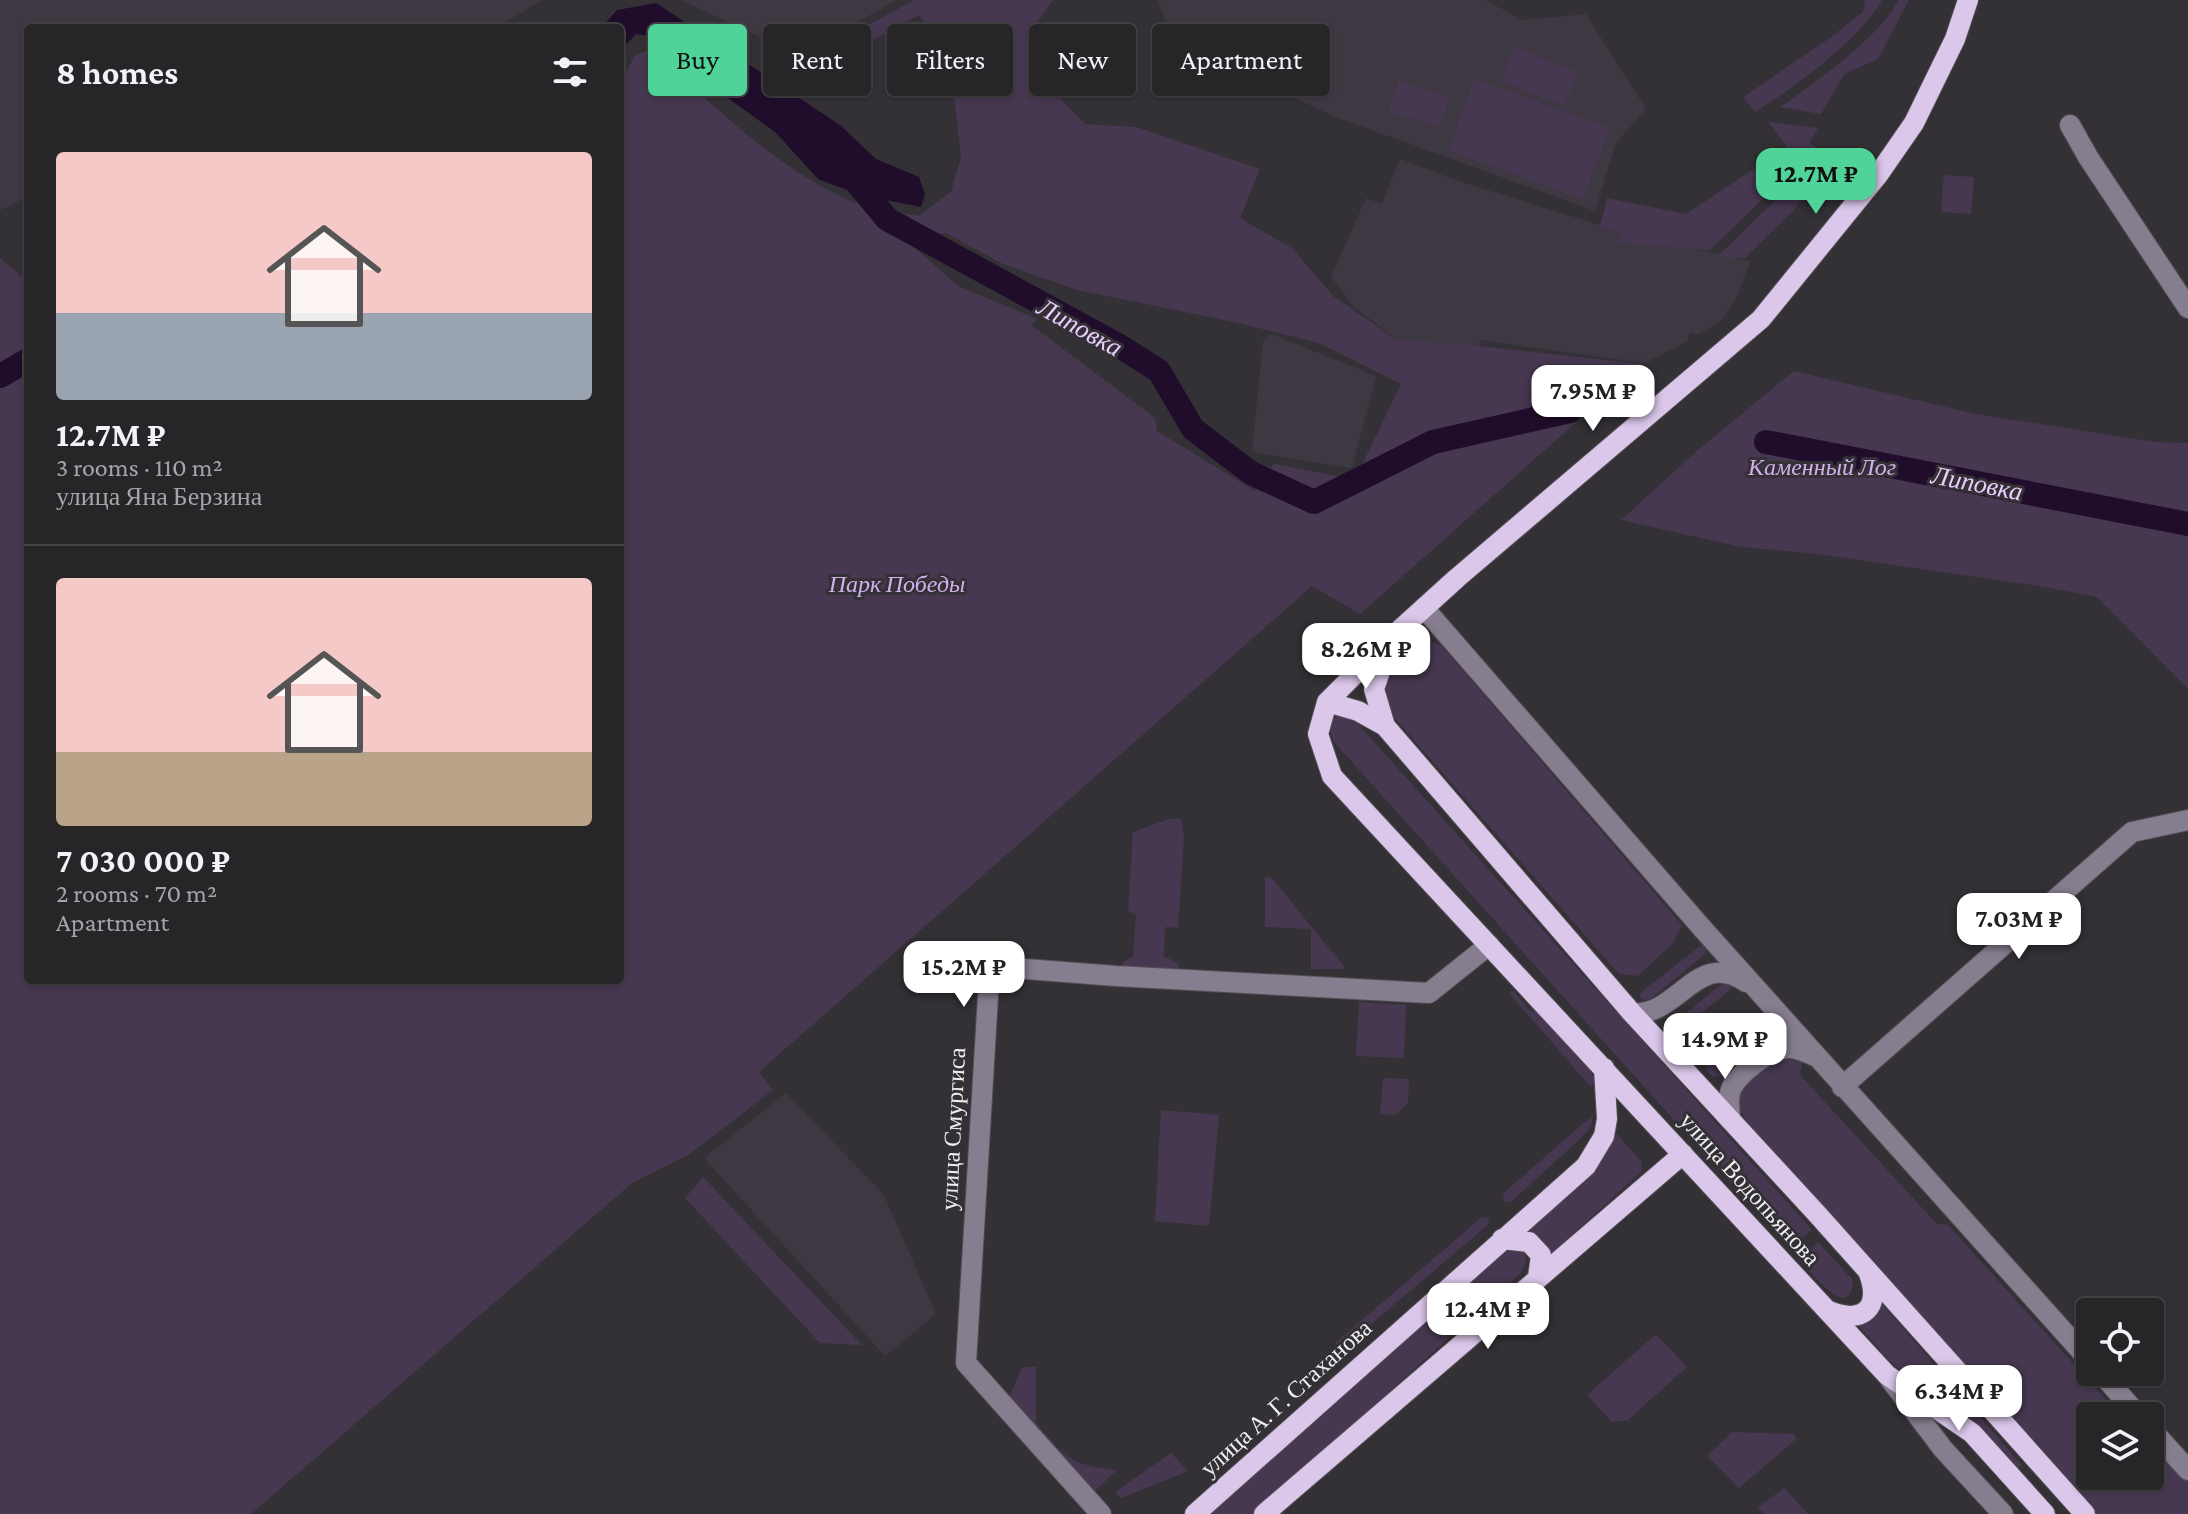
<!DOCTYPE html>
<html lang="en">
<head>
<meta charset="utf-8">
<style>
  body { margin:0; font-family:"Crimson Pro",serif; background:#333134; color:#f1f3f6; height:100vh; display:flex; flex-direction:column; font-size:30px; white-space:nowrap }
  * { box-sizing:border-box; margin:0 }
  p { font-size:26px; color:#a4a5a8 }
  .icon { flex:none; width:44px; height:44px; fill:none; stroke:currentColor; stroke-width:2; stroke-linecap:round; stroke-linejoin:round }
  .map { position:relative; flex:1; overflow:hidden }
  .panel { position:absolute; left:24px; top:24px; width:600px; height:960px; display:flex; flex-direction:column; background:#272528; border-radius:8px; box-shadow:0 2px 6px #0004,0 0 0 2px #434245 }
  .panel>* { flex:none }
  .guide { position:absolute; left:648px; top:24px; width:760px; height:72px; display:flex; gap:16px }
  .fabs { position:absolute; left:2076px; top:1298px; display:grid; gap:16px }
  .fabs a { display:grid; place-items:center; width:88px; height:88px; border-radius:8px; background:#272528; box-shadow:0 2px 6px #0004,0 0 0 2px #434245; font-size:40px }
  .price { position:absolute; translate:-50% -68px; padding:0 18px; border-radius:16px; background:#fff; color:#222; font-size:26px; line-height:52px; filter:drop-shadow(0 2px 4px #0008) }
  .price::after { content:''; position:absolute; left:50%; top:48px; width:24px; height:18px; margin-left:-12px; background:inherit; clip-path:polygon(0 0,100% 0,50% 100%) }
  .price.current { background:#50d398; color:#111 }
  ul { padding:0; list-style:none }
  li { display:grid; align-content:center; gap:16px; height:424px; padding:0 32px }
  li+li { border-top:2px solid #434245 }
  li span { display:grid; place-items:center; height:248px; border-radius:8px; color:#555 }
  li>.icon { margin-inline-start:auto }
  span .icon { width:144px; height:144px; fill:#fffc; stroke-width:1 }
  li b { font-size:34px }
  h2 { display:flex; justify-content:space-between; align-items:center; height:96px; padding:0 32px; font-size:34px }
  .pill { padding:0 28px; border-radius:8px; background:#272528; box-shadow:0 2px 6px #0004,0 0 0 2px #434245; font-size:28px; line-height:72px }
  .pill.current { background:#50d398; color:#111 }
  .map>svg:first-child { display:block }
  .built { fill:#3e3843 }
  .green { fill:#473851; fill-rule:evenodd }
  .water { fill:#200d2b }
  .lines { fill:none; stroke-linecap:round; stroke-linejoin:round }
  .river { stroke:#200d2b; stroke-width:24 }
  .minor-casing { stroke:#524f54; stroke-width:22 }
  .major-casing { stroke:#524f54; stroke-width:22 }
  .minor { stroke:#867d8e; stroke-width:20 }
  .major { stroke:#dbc7ea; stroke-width:20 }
  .labels { text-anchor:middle; stroke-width:6; stroke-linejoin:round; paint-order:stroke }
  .park-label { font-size:24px; font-style:italic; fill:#d2afec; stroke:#343136 }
  .street-label { font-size:24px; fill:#f0eef1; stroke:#343136 }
  .water-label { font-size:26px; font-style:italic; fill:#e9cdfe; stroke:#343136 }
</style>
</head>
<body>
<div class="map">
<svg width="2188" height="1514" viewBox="0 0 2188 1514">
  <rect width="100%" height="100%" fill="#343136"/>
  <path class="built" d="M0,0H542L496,28H28V197L0,210Z
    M681,0H897L799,55Z
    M1158,0H1485L1523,20L1586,14L1646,109L1616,143L1595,211L1333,116L1191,49L1165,21Z
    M1400,159L1459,181L1621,232L1750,261L1737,298L1722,320L1699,334L1690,333L1688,341L1644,363L1480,340L1476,368L1426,361L1354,307L1331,277L1366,198L1382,204Z
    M1271,334L1376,376L1352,468L1252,452L1263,341Z
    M786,1093L884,1195L936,1314L885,1356L704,1158Z"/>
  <path class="green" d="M914,0H1053L1026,39L1043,81L1085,124L1136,127L1260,169L1240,218L1293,249L1333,296L1397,340L1469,345L1642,364L1360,614L1312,586L759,1072L773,1090L688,1155L632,1183L251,1514H0V258L28,282V980H620V130L623,127V79L635,55L653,49C712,106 782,173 858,204C876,211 899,212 919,216L951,192L961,157L954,96L942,45L919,15L839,58L834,44ZM946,233L1003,264L1077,290L1235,322L1319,343L1401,384L1361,467L1343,477L1274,464L1255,491L1157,431L1155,418L1031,325L1037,319L958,286L901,236Z
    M1865,0H1882C1858,41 1795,87 1755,112L1743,97L1827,40L1863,12Z
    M1898,0H1909L1878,59L1844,74L1821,114L1780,107C1809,88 1886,32 1898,0Z
    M1515,47L1577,72L1564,106L1501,81Z
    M1475,79L1610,128L1583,199L1448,150Z
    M1399,81L1450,97L1440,127L1389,112Z
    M1768,122L1818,128L1809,142L1816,147L1710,250L1619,243L1621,233L1600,227L1607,198L1686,214L1787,147Z
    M1821,156L1825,159L1794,210L1745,258L1717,257Z
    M1944,175L1974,177L1971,214L1941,212Z
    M1794,371L1975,414L2155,442L2188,443V689L2097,597L2039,586L1818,554L1742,547L1621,520L1698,450Z
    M1421,638L1441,645L1682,925L1673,943L1638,976L1619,974L1384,706C1381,666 1394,663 1421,638Z
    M1339,713L1349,714L1812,1230L1790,1249L1334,742L1328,725Z
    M1169,819H1181L1184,837L1178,928L1165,927L1164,956L1179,964L1178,971L1122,968L1123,962L1133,957L1136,916L1128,910L1133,832Z
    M1265,877L1272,878L1346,969H1311V929L1265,927Z
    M1702,945L1706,949L1705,954L1648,1001L1640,998L1641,992Z
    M1726,980L1735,986L1674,1035L1671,1034L1670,1027Z
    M1512,990L1530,1011L1539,1012L1590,1070L1596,1083L1590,1086L1509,993Z
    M1359,1002L1406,1005L1404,1058L1356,1056Z
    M1755,1020H1769L1774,1026C1773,1045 1711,1104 1704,1062L1709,1055Z
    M1780,1054L1802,1060L1800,1075L1937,1224L1948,1225L2117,1412L2130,1416H2090V1476H2150V1439L2188,1482V1514H2095L1751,1127C1721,1087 1750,1079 1780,1054Z
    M1383,1078L1409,1079L1408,1103L1395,1115L1380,1114Z
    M1161,1110L1219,1115L1209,1226L1155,1221Z
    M1593,1115L1591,1127L1582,1137L1510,1203L1504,1201L1503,1195L1507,1190Z
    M1617,1134L1641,1161L1642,1171L1550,1255L1526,1229L1597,1165Z
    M703,1177L862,1345L820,1343L685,1198Z
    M1482,1217L1488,1218L1489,1224L1343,1348L1335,1343Z
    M1818,1242L1853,1280C1852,1326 1808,1269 1799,1259Z
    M1515,1245L1525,1254L1526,1262L1521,1273L1253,1514H1204L1492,1257Z
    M1880,1302L2022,1465L2017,1469L1968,1417L1894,1365L1856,1323Z
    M1656,1334L1687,1367L1628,1420L1612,1422L1587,1395Z
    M1022,1367H1036V1423C1067,1459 1068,1464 1117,1470L1092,1494L1008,1400Z
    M1732,1432L1793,1434L1797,1438L1739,1488L1707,1456Z
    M1171,1453L1188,1471L1121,1498L1115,1492Z
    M1784,1488L1808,1514H1764L1758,1507Z"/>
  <path class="water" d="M656,3L840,125L876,159L919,177L925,194L921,207L861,195L818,179L775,132L690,71L670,39L636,34L620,51V28H601L617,10Z"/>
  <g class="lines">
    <path class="river" d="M848,172L887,219L1118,345L1159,371L1193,429L1251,473L1314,502L1433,442L1570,411
      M0,376L28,360
      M1766,442L2188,524"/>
    <defs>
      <path id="minor" d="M2070,125L2088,157L2188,308
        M1424,608L1702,928L2090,1361
        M1632,1013C1677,1018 1697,948 1746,982
        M1842,1087L2132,832L2188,820
        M1730,1120C1730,1111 1728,1101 1730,1093C1733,1076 1772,1047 1790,1048C1798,1048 1807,1053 1815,1056
        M2100,1372L2139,1416
        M1890,1379L1943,1449L2003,1514
        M2150,1428L2188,1470
        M1101,1514L966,1363L989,979L1000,967L1116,976L1429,993L1489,945"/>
      <path id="major" d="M1968,0L1955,39L1914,123L1878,175L1761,319L1457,578L1393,636L1327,702L1318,734L1332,776L1887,1375L1972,1433L2045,1514
        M1389,645L1374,689L1385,726L1632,1013L1818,1215L2085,1514
        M1327,702L1358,711L1385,726
        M1502,1239L1529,1242L1541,1255L1538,1277
        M1829,1311C1862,1325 1882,1308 1869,1274
        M1195,1514L1586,1166L1604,1136L1607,1119L1604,1068
        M1264,1514L1683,1154"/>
    </defs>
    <use href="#minor" class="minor-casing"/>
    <use href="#major" class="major-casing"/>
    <use href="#minor" class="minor"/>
    <use href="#major" class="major"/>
  </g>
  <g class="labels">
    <g class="park-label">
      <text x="1822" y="475">Каменный Лог</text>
      <text x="897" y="592">Парк Победы</text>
    </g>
    <g class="street-label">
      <text transform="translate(953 1129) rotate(-87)" y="8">улица Смургиса</text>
      <text transform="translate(1750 1189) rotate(48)" y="8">улица Водопьянова</text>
      <text transform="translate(1286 1398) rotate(-42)" y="8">улица А. Г. Стаханова</text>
    </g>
    <g class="water-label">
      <text transform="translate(1080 327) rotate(29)" y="9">Липовка</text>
      <text transform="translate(1977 483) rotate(11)" y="9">Липовка</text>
    </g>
  </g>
</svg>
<div class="fabs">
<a><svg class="icon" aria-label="locate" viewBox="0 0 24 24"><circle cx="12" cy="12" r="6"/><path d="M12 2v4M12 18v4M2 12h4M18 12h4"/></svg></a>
<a><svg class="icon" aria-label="layers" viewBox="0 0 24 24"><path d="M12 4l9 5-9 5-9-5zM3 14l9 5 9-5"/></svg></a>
</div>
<b class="price current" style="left:1816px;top:216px">12.7M ₽</b>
<b class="price" style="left:1593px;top:433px">7.95M ₽</b>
<b class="price" style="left:1366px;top:691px">8.26M ₽</b>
<b class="price" style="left:2019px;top:961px">7.03M ₽</b>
<b class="price" style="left:964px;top:1009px">15.2M ₽</b>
<b class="price" style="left:1725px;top:1081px">14.9M ₽</b>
<b class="price" style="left:1488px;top:1351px">12.4M ₽</b>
<b class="price" style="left:1959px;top:1433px">6.34M ₽</b>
<div class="guide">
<a class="pill current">Buy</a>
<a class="pill">Rent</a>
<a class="pill">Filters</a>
<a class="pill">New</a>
<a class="pill">Apartment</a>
</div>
<section class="panel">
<h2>8 homes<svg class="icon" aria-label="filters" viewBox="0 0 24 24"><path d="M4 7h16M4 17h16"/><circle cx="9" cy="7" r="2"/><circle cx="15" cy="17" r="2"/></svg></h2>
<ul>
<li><span style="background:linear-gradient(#f6c9c9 65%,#9aa5b1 0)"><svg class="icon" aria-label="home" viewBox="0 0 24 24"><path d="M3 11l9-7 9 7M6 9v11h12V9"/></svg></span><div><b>12.7M ₽</b><p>3 rooms · 110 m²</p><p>улица Яна Берзина</p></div></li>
<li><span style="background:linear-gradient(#f6c9c9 70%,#b9a48a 0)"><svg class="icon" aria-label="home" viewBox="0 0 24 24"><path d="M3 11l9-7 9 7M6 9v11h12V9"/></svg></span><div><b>7 030 000 ₽</b><p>2 rooms · 70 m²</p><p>Apartment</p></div></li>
</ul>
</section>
</div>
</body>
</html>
